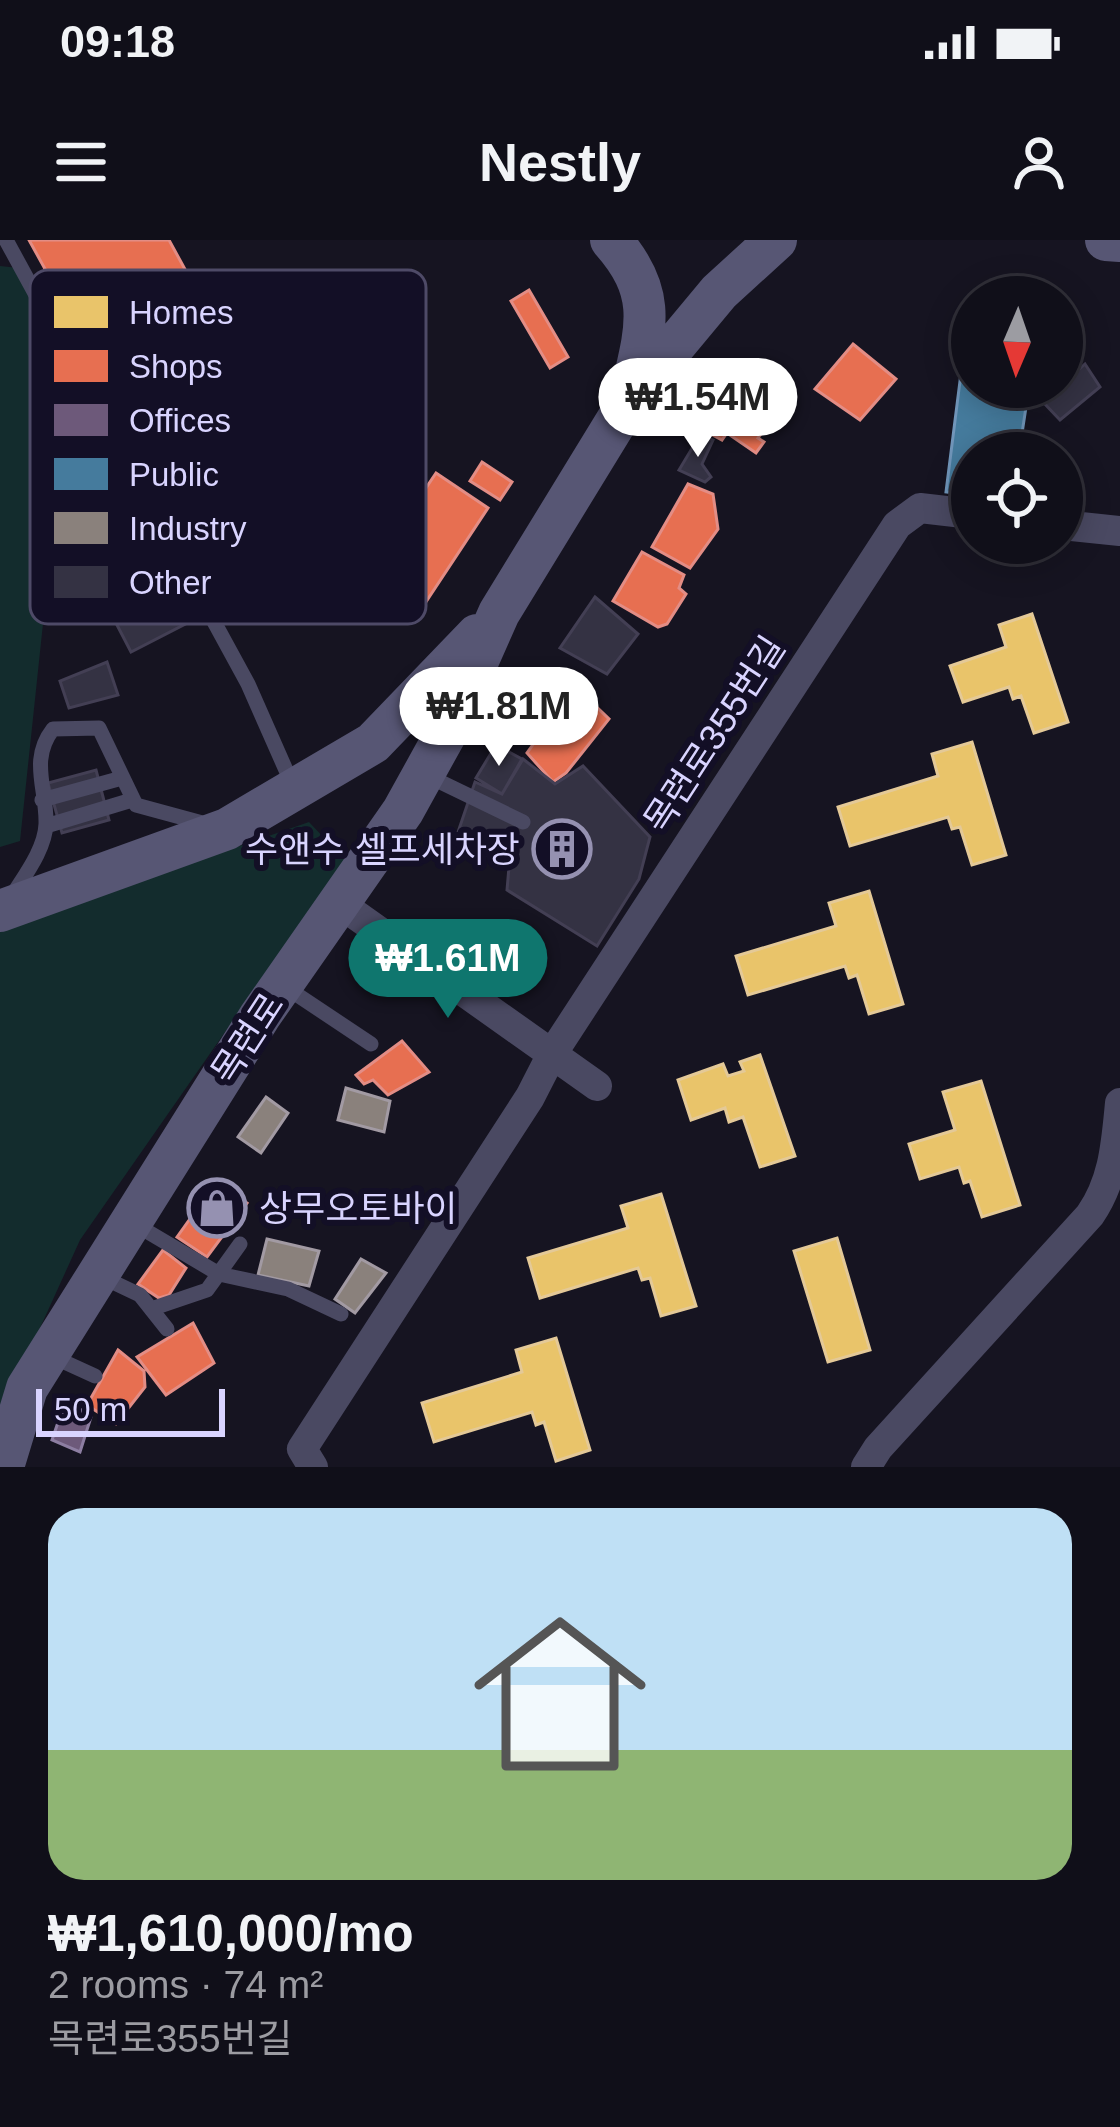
<!DOCTYPE html>
<html lang="en">
<head>
<meta charset="utf-8">
<style>
  body { margin:0; font-family:Helvetica,"Noto Sans KR",sans-serif; background:#191822; color:#f1f3f6; height:100vh; display:flex; flex-direction:column; font-size:45px; white-space:nowrap }
  * { box-sizing:border-box; margin:0 }
  p { font-size:39px; color:#9c9ca2 }
  .icon { flex:none; width:66px; height:66px; fill:none; stroke:currentColor; stroke-width:2; stroke-linecap:round; stroke-linejoin:round }
  .map { position:relative; height:1227px; overflow:hidden }
  .panel { display:flex; flex-direction:column; background:#100f19; flex:1 }
  .panel>* { flex:none }
  .needle { width:78px; rotate:182deg }
  .buttons { position:absolute; left:951px; top:36px; display:grid; gap:24px }
  .buttons a { display:grid; place-items:center; width:132px; height:132px; border-radius:50%; background:#100f19; box-shadow:0 6px 30px #0003,0 0 0 3px #302f38; font-size:60px }
  .scale { position:absolute; left:36px; bottom:30px; width:189px; box-sizing:border-box; padding-left:12px; border:6px solid #d9d4ff; border-top:0; font-size:33px; line-height:42px; white-space:nowrap; color:#d9d4ff; -webkit-text-stroke:9px #130f26; paint-order:stroke }
  .price { position:absolute; translate:-50% -102px; padding:0 27px; border-radius:42px; background:#fff; color:#222; font-size:39px; line-height:78px; filter:drop-shadow(0 3px 6px #0008) }
  .price::after { content:''; position:absolute; left:50%; top:72px; width:36px; height:27px; margin-left:-18px; background:inherit; clip-path:polygon(0 0,100% 0,50% 100%) }
  .price.active { background:#0f766e; color:#fff }
  ul { padding:0; list-style:none }
  li { display:grid; align-content:center; gap:24px; height:636px; padding:0 48px }
  li+li { border-top:3px solid #302f38 }
  li span { display:grid; place-items:center; height:372px; border-radius:36px; color:#555 }
  li>.icon { margin-inline-start:auto }
  span .icon { width:216px; height:216px; fill:#fffc; stroke-width:1 }
  li b { font-size:51px }
  .status { display:flex; justify-content:space-between; align-items:center; height:84px; padding:0 60px; background:#100f19; direction:ltr }
  .status svg { height:33px; fill:currentColor }
  header { display:flex; justify-content:space-between; align-items:center; height:156px; padding:0 48px; background:#100f19; font-size:54px; font-weight:600 }
  .map>svg:first-child { display:block }
  .green { fill:#132c2d }
  .homes { fill:#e9c46a; stroke:#e4c997; stroke-width:3 }
  .shops { fill:#e76f51; stroke:#e38d85; stroke-width:3 }
  .offices { fill:#6d597a; stroke:#8d7ea2; stroke-width:3 }
  .public { fill:#457b9d; stroke:#7196ba; stroke-width:3 }
  .industry { fill:#8a817c; stroke:#a29aa3; stroke-width:3 }
  .building { fill:#343243; stroke:#433f54; stroke-width:3 }
  .lines { fill:none; stroke-linecap:round; stroke-linejoin:round }
  .lane { stroke:#4a4962; stroke-width:15 }
  .street { stroke:#4a4962; stroke-width:30 }
  .secondary { stroke:#575674; stroke-width:42 }
  .labels { text-anchor:middle; stroke-width:12; stroke-linejoin:round; paint-order:stroke }
  .street-label { font-size:36px; fill:#d9d4ff; stroke:#130f26 }
  .poi-label { font-size:36px; fill:#d9d4ff; stroke:#130f26; text-anchor:end }
  .key { fill:#130f26; stroke:#4e4a67; stroke-width:3 }
  .key-label { font-size:33px; fill:#d9d4ff }
</style>
</head>
<body>
<div class="status"><b>09:18</b><svg viewBox="0 0 49 12"><path d="M0 12V9h3v3zM5 12V6h3v6zM10 12V3h3v9zM15 12V0h3v12zM26 1h20v11H26zM47 4h2v5h-2z"/></svg></div>
<header><svg class="icon" aria-label="menu" viewBox="0 0 24 24"><path d="M4 6h16M4 12h16M4 18h16"/></svg>Nestly<svg class="icon" aria-label="person" viewBox="0 0 24 24"><circle cx="12" cy="8" r="4"/><path d="M4 21q1-7 8-7t8 7"/></svg></header>
<div class="map">
<svg width="1120" height="1227" viewBox="0 0 1120 1227">
  <rect width="100%" height="100%" fill="#161421"/>
  <path class="green" d="M0,26L19,28L69,138L20,601L0,607Z
    M309,582L345,620L80,1000L0,1176V689Z"/>
  <path class="homes" d="M1032,374L1068,482L1034,493L1021,456L1013,459L1009,447L963,462L950,426L1006,407L999,385Z
    M972,502L1006,615L972,625L960,587L952,589L948,577L850,606L838,567L938,536L932,514Z
    M869,651L903,764L869,774L857,735L849,738L845,726L748,755L736,716L836,686L829,663Z
    M760,815L795,916L760,927L743,877L729,882L725,868L691,880L678,840L723,824L728,836L744,831L740,822Z
    M981,841L1020,965L982,977L970,941L964,943L959,927L920,939L909,904L955,890L943,852Z
    M661,954L696,1066L661,1076L650,1038L642,1040L638,1028L540,1058L528,1018L628,988L621,966Z
    M837,998L870,1110L828,1122L794,1011Z
    M556,1098L590,1210L556,1221L544,1182L536,1185L532,1172L434,1202L422,1163L522,1132L516,1110Z"/>
  <path class="shops" d="M29,0H169L205,66L98,125Z
    M529,50L568,117L550,128L511,61Z
    M853,104L896,139L860,180L815,149Z
    M735,144L783,164L758,198L764,202L756,213L727,193L722,200L705,191Z
    M482,222L512,242L500,260L470,241Z
    M436,233L488,268L418,374L365,339Z
    M688,244L713,254L718,289L690,328L652,307Z
    M642,312L684,335L679,348L686,354L667,384L658,387L613,361Z
    M575,446L609,479L566,533L553,542L527,513Z
    M402,801L429,832L388,855L373,840L364,844L356,835Z
    M217,941L247,963L207,1017L177,997Z
    M163,1010L186,1028L169,1055L159,1058L138,1044Z
    M193,1083L214,1123L166,1155L137,1117Z
    M118,1110L144,1131L145,1147L116,1184L87,1165Z"/>
  <path class="offices" d="M66,1159L91,1177L80,1212L52,1200Z"/>
  <path class="public" d="M961,133L972,134V147H1021L1028,154L1019,213H972V255L946,252Z"/>
  <path class="industry" d="M346,848L390,861L384,892L338,880Z
    M266,857L288,873L261,913L238,897Z
    M267,999L319,1011L309,1046L258,1035Z
    M361,1019L386,1033L355,1073L335,1059Z"/>
  <path class="building" d="M1085,124L1100,147L1060,180L1043,162Z
    M700,195L713,200L702,224L711,237L705,242L679,230Z
    M177,350L193,380L131,412L116,383Z
    M595,357L638,394L607,434L560,408Z
    M107,422L118,455L69,468L60,441Z
    M496,505L522,519L502,554L476,538Z
    M523,519L555,544L583,526L650,597L639,639L597,706L507,650L509,627L456,598L475,542L502,554Z
    M96,530L109,580L62,593L48,543Z"/>
  <g class="lines">
    <path class="lane" d="M6,0L248,444L293,546
      M426,535L523,582
      M42,560L122,538
      M46,586L132,560
      M12,656C25,635 45,609 46,584C47,549 29,520 53,489L99,488L136,565L206,584
      M284,746L371,804
      M133,983L219,1034L288,1049L341,1074
      M100,1036L140,1055L167,1089
      M151,1069L207,1050L240,1004
      M49,1115L95,1136"/>
    <path class="street" d="M1062,285L1120,291
      M339,663L597,846
      M313,1227L302,1209L530,857L552,814L897,285L920,268L972,274
      M866,1227L878,1208L1090,975C1114,940 1116,904 1120,863"/>
    <path class="secondary" d="M611,0C657,52 647,85 632,149
      M1106,0L1120,1
      M0,671L227,589L373,503L477,395
      M3,1227L27,1148L260,776L403,571L445,495L499,373L630,159L719,52L776,0"/>
  </g>
  <defs>
    <symbol id="building-ring" viewBox="-11 -11 22 22"><circle r="9.5" fill="#130f26" stroke="#9591b1" stroke-width="1.5"/><path d="M-4-6H4V6H1V3H-1V6H-4ZM-2.5-4.3h1.7v1.8h-1.7ZM.8-4.3h1.7v1.8H.8ZM-2.5-1h1.7V.8h-1.7ZM.8-1h1.7V.8H.8Z" fill="#9591b1"/></symbol>
    <symbol id="shop-ring" viewBox="-11 -11 22 22"><circle r="9.5" fill="#130f26" stroke="#9591b1" stroke-width="1.5"/><path d="M-5-2.5h2.3a2.7 3.5 0 0 1 5.4 0H5L5.5 6h-11ZM-1.5-2.5h3a1.5 2.3 0 0 0-3 0Z" fill="#9591b1"/></symbol>
  </defs>
  <g fill-rule="evenodd">
    <use href="#building-ring" x="529" y="576" width="66" height="66"/>
    <use href="#shop-ring" x="184" y="935" width="66" height="66"/>
  </g>
  <g class="labels">
    <g class="street-label">
      <text transform="translate(714 494) rotate(-57)" y="13">목련로355번길</text>
      <text transform="translate(247 798) rotate(-57)" y="13">목련로</text>
    </g>
    <g class="poi-label">
      <text x="520" y="622">수앤수 셀프세차장</text>
      <text x="259" y="981" text-anchor="start">상무오토바이</text>
    </g>
  </g>
  <rect x="30" y="30" width="396" height="354" rx="18" class="key"/>
  <rect x="54" y="56" width="54" height="32" fill="#e9c46a"/>
  <rect x="54" y="110" width="54" height="32" fill="#e76f51"/>
  <rect x="54" y="164" width="54" height="32" fill="#6d597a"/>
  <rect x="54" y="218" width="54" height="32" fill="#457b9d"/>
  <rect x="54" y="272" width="54" height="32" fill="#8a817c"/>
  <rect x="54" y="326" width="54" height="32" fill="#343243"/>
  <g class="key-label">
    <text x="129" y="84">Homes</text>
    <text x="129" y="138">Shops</text>
    <text x="129" y="192">Offices</text>
    <text x="129" y="246">Public</text>
    <text x="129" y="300">Industry</text>
    <text x="129" y="354">Other</text>
  </g>
</svg>
<div class="buttons">
<a><svg class="needle" viewBox="-14 -14 28 28"><path d="M0-13l5 13h-10z" fill="#e53935"/><path d="M0 13l5-13h-10z" fill="#9c9ca2"/></svg></a>
<a><svg class="icon" aria-label="locate" viewBox="0 0 24 24"><circle cx="12" cy="12" r="6"/><path d="M12 2v4M12 18v4M2 12h4M18 12h4"/></svg></a>
</div>
<div class="scale">50 m</div>
<b class="price" style="left:698px;top:220px">₩1.54M</b>
<b class="price" style="left:499px;top:529px">₩1.81M</b>
<b class="price active" style="left:448px;top:781px">₩1.61M</b>
</div>
<section class="panel">
<ul>
<li><span style="background:linear-gradient(#bfe0f5 65%,#8fb573 0)"><svg class="icon" aria-label="home" viewBox="0 0 24 24"><path d="M3 11l9-7 9 7M6 9v11h12V9"/></svg></span><div><b>₩1,610,000/mo</b><p>2 rooms · 74 m²</p><p>목련로355번길</p></div></li>
</ul>
</section>
</body>
</html>
